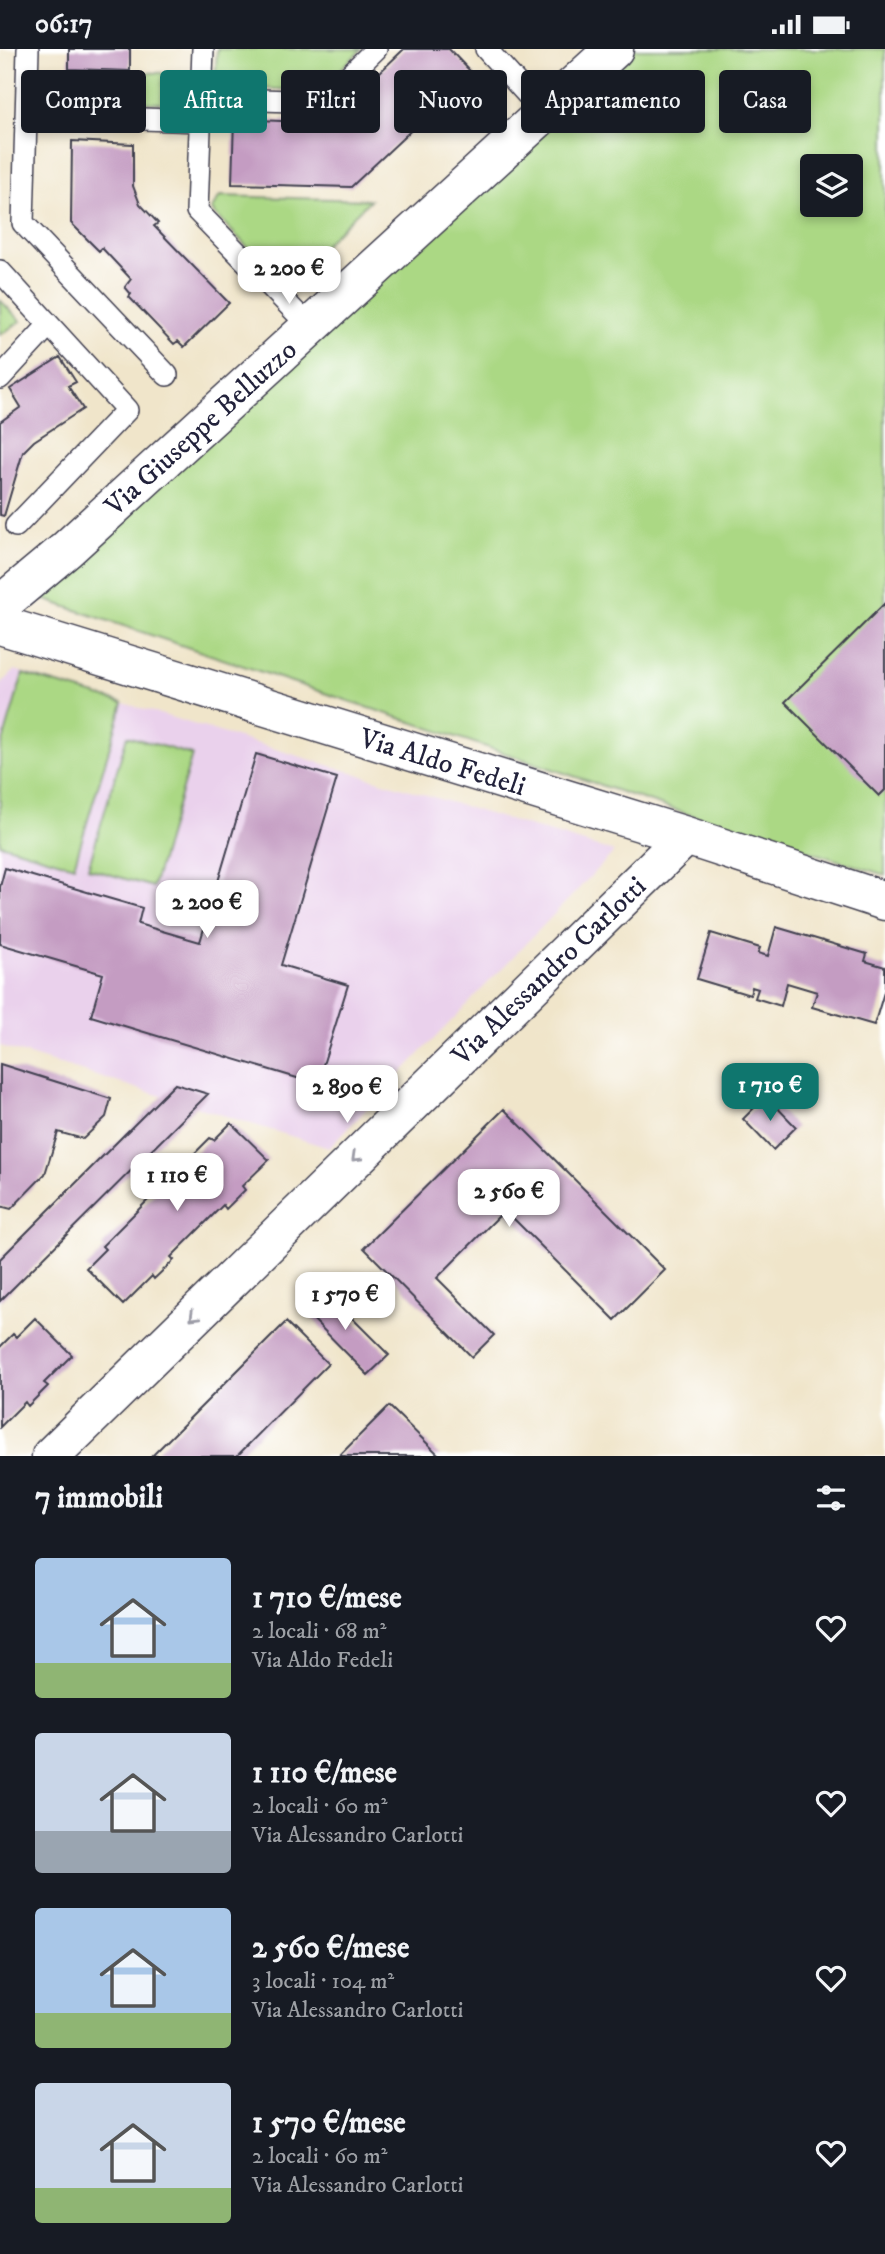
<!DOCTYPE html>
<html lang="it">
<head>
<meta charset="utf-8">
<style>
  body { margin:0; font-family:"IM FELL DW Pica",serif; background:#242831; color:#f1f3f6; height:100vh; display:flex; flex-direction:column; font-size:26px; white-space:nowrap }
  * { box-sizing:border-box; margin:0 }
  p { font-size:23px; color:#9ea1a6 }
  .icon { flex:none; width:38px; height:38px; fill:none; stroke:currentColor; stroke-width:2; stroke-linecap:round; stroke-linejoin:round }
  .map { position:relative; height:1407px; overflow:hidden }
  .details { display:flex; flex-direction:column; background:#171b24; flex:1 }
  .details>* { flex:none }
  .guide { position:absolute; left:21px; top:21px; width:844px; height:63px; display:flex; gap:14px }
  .controls { position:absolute; left:800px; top:105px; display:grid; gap:14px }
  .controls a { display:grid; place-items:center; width:63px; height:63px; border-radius:7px; background:#171b24; box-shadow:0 4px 10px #0003; font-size:35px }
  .price { position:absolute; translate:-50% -60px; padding:0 16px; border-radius:14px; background:#fff; color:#222; font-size:23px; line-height:46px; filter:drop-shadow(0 2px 4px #0008) }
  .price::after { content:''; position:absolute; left:50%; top:42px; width:21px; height:16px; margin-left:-10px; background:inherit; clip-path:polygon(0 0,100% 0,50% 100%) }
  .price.selected { background:#0f766e; color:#fff }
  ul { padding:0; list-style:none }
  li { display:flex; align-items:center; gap:21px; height:175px; padding:0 35px }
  li span { display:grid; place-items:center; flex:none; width:196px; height:140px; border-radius:7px; color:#555 }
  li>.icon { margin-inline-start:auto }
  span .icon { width:84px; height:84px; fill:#fffc; stroke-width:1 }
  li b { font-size:30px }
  h2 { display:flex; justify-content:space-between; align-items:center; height:84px; padding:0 35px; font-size:30px }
  .tag { padding:0 24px; border-radius:7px; background:#171b24; box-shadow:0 4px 10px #0003; font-size:24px; line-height:63px }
  .tag.selected { background:#0f766e; color:#fff }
  .status { display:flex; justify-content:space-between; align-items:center; height:49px; padding:0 35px; background:#171b24; direction:ltr }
  .status svg { height:19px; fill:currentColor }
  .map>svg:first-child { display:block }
  .built { fill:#ead1ec }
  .green { fill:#abd884; stroke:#667d60; stroke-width:2; fill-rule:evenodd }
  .building { fill:#c49cc2 }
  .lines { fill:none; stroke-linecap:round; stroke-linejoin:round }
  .lane-casing { stroke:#413f50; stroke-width:24 }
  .street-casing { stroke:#413f50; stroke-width:41 }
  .lane { stroke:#fff; stroke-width:21 }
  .street { stroke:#fff; stroke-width:38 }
  .oneway { stroke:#9c9ca7 }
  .labels { text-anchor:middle; stroke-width:5; stroke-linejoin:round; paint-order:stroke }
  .street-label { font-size:28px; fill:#22223b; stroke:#fff }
</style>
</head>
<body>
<div class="status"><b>06:17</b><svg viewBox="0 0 49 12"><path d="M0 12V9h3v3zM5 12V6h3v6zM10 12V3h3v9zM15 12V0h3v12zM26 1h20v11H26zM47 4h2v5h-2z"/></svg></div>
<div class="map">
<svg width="885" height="1407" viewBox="0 0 885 1407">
  <rect width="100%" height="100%" fill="#fff"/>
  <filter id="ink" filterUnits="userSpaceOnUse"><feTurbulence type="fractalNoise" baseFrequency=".0143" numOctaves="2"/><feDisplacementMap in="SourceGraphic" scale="14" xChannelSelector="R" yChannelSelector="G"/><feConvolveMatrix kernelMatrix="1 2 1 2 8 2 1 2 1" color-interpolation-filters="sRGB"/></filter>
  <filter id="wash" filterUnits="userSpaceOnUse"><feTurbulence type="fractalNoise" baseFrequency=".00686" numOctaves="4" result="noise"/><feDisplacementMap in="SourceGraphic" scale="28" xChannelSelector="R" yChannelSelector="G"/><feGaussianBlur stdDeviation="1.57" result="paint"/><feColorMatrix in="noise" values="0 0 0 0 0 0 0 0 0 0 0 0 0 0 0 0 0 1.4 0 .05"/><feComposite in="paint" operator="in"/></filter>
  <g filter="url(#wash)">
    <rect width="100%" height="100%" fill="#f0e5ca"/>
    <path class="built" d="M15,621L614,803L329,1099L0,997V637Z"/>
    <path class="green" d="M217,0H362L318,42L215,37Z
      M627,0H885V826L681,763L13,540ZM812,117H850V156H812Z
      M59,21L163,24L162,54L58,51Z
      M220,147L370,151L284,235L211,161Z
      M0,251L21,272L0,286Z
      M23,625L123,654L74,817L0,795V703Z
      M127,687L192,706L153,838L88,819Z"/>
    <g id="blocks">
      <path class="building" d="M69,0H130V22L69,20Z
        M404,0H449L472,24L351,138L232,135L234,70L327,74Z
        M72,92L133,95V137L140,155L158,174L154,177L229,254L184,298L178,292L174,295L129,248L131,245L125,238L131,230L102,199L99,202L71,174Z
        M60,308L76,333L68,337L83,360L34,392L23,403L4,467L0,466V373L21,358L10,340Z
        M885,554V741L879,747L785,653Z
        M256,705L337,729L281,916L348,936L317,1035L91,967L103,925L0,895V838L5,819L142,859L138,875L200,893Z
        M776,878L867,905L865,912L885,918V940L874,976L812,958L817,943L787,934L781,957L755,949L758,940L752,938L750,946L697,930L711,884L760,899L758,904L768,907Z
        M0,1015L111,1050L106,1068L83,1090L58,1083L45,1125L11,1160L0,1157Z
        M175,1035L208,1045L0,1252V1210Z
        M766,1047L796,1078L773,1101L743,1070Z
        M504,1060L665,1221L615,1271L505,1161L437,1229L494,1286L472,1308L364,1199Z
        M231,1074L269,1111L242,1137L245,1141L226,1160L223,1156L171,1208L174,1211L154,1230L152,1227L123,1256L86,1219L105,1200L102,1197L210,1089L214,1091Z
        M322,1239L389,1306L368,1326L302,1259Z
        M35,1269L72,1306L44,1334L48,1337L28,1357L25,1353L0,1378V1298L13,1285L16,1288Z
        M286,1273L328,1315L237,1407H152Z
        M389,1357L440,1407H339Z"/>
    </g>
  </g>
  <g filter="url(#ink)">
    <use href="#blocks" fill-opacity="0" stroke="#413f50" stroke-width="2"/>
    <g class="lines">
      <defs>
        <path id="lane" d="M28,0L23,174L167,326
          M203,0L197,162L310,278
          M486,0L544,64
          M201,49L322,53L376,0
          M26,66L201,72
          M0,222L127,361L16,477
          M0,329L49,276"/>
        <path id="street" d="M0,556L66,501L614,0
          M0,576L686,787L885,852
          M51,1407L686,787"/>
      </defs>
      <use href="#lane" class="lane-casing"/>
      <use href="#street" class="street-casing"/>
      <use href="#lane" class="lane"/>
      <use href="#street" class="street"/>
    </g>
    <defs><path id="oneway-chevron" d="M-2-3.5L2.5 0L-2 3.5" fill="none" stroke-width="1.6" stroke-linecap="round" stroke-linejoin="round" transform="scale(1.75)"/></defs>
    <g class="oneway">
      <use href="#oneway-chevron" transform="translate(356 1108) rotate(136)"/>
      <use href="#oneway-chevron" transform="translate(194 1267) rotate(136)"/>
    </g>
  </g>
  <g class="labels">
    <g class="street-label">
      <text transform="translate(200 378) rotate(-42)" y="10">Via Giuseppe Belluzzo</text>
      <text transform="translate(443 712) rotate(17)" y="10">Via Aldo Fedeli</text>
      <text transform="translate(548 921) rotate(-44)" y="10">Via Alessandro Carlotti</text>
    </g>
  </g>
</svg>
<div class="controls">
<a><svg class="icon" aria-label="layers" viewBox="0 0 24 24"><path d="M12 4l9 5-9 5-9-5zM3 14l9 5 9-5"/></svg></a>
</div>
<b class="price" style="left:289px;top:257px">2 200 €</b>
<b class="price" style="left:207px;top:891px">2 200 €</b>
<b class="price selected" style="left:770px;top:1074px">1 710 €</b>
<b class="price" style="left:347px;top:1076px">2 890 €</b>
<b class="price" style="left:177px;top:1164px">1 110 €</b>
<b class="price" style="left:509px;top:1180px">2 560 €</b>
<b class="price" style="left:345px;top:1283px">1 570 €</b>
<div class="guide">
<a class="tag">Compra</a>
<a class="tag selected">Affitta</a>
<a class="tag">Filtri</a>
<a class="tag">Nuovo</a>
<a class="tag">Appartamento</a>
<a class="tag">Casa</a>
</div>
</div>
<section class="details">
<h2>7 immobili<svg class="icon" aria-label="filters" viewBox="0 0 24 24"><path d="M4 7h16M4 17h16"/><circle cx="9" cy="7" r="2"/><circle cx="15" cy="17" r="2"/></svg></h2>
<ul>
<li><span style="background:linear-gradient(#a9c7e8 75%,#8fb573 0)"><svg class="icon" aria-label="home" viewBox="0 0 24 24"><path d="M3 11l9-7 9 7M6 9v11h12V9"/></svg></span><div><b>1 710 €/mese</b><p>2 locali · 68 m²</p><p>Via Aldo Fedeli</p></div><svg class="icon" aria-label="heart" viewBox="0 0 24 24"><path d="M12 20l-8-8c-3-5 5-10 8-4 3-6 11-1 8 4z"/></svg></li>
<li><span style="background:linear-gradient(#c9d6e8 70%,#9aa5b1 0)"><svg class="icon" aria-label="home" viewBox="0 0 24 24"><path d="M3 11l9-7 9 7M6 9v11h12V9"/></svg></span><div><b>1 110 €/mese</b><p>2 locali · 60 m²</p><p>Via Alessandro Carlotti</p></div><svg class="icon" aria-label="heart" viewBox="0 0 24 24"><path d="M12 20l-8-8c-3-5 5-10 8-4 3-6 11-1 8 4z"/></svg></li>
<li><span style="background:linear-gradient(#a9c7e8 75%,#8fb573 0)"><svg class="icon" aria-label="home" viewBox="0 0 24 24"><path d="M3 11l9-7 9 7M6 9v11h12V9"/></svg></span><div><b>2 560 €/mese</b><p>3 locali · 104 m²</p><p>Via Alessandro Carlotti</p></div><svg class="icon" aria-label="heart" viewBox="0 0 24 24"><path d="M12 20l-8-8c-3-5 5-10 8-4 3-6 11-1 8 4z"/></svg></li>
<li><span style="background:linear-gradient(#c9d6e8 75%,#8fb573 0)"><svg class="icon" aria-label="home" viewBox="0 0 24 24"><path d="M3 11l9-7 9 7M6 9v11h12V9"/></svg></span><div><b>1 570 €/mese</b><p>2 locali · 60 m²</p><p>Via Alessandro Carlotti</p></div><svg class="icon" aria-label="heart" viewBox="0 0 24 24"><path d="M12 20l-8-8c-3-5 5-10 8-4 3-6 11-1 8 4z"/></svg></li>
</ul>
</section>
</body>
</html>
